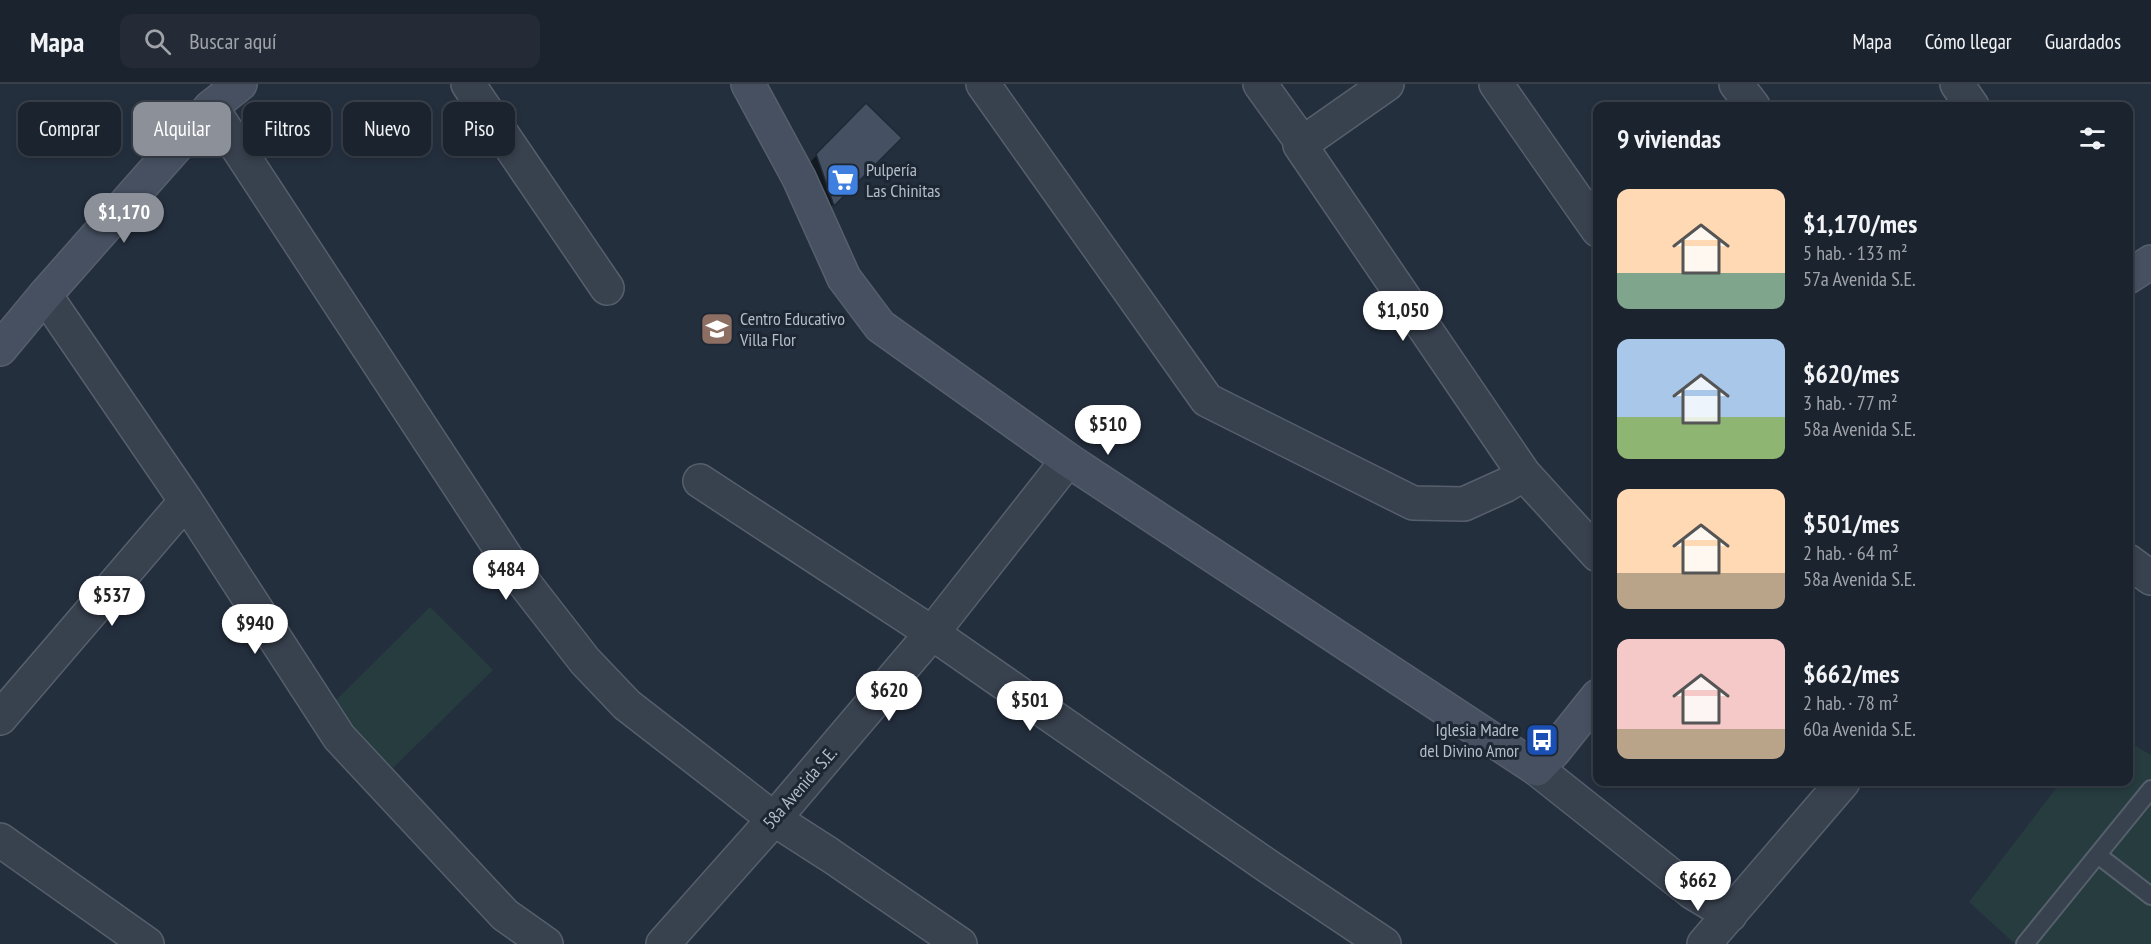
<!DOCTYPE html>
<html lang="es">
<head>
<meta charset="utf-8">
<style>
  body { margin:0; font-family:"PT Sans Narrow",sans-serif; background:#242b36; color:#f1f3f6; height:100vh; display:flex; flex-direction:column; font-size:22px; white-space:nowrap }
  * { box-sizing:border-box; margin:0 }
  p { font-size:20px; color:#a0a4aa }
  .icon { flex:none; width:33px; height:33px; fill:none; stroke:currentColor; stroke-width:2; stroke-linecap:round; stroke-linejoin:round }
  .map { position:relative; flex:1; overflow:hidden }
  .side { position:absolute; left:1593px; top:18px; width:540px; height:684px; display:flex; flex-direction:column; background:#1b232e; border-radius:12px; box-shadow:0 3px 9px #0003,0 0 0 2px #39404a }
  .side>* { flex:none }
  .top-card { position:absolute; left:18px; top:18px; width:570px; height:54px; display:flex; gap:12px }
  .price { position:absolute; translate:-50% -51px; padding:0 14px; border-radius:21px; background:#fff; color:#222; font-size:20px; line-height:39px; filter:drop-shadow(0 2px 3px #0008) }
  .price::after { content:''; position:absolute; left:50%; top:36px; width:18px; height:14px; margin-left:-9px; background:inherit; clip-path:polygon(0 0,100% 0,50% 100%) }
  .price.selected { background:#8c9099; color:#fff }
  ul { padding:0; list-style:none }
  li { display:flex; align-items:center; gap:18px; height:150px; padding:0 24px }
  li span { display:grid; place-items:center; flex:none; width:168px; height:120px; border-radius:12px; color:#555 }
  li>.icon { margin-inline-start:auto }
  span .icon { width:72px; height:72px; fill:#fffc; stroke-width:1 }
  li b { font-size:26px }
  h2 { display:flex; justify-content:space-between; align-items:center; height:72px; padding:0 24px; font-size:26px }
  .pill { padding:0 21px; border-radius:12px; background:#1b232e; box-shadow:0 3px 9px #0003,0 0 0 2px #39404a; font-size:21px; line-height:54px }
  .pill.selected { background:#8c9099; color:#fff }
  header { display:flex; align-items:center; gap:36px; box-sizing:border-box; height:84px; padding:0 30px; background:#1b232e; border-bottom:2px solid #39404a }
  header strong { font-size:28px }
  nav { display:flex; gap:33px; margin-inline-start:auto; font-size:21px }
  .search { width:420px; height:54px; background:#242b36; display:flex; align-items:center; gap:15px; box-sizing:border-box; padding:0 21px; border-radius:12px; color:#a0a4aa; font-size:22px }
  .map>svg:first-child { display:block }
  .green { fill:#263c3f }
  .shadow { fill:#0007 }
  .building { fill:#455162; stroke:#1f2835; stroke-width:1.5 }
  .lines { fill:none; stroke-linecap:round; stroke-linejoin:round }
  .lane-casing { stroke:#565f6c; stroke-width:20 }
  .street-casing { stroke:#565f6c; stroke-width:36 }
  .secondary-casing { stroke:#565f6c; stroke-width:36 }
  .lane { stroke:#38414e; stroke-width:16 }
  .street { stroke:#38414e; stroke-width:33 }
  .secondary { stroke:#465061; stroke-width:33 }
  .labels { text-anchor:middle; stroke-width:6; stroke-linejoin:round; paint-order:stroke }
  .poi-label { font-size:18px; fill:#b4bcc9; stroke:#1d2633; text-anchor:start }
  .street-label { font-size:18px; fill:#b4bcc9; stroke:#1d2633 }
</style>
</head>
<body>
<header>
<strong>Mapa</strong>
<div class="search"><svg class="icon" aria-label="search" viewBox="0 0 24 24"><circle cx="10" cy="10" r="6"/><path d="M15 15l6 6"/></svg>Buscar aquí</div>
<nav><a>Mapa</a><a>Cómo llegar</a><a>Guardados</a></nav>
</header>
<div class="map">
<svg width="2151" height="860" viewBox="0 0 2151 860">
  <rect width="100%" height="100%" fill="#242f3e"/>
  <path class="green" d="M430,523L493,586L393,684L331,621Z
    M2129,658L2151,671V860H2015L1969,818L2061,698H2128Z"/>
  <path class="shadow" d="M866,22L899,54L819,135L802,86Z"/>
  <path class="building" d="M866,19L902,54L834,122L816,70Z"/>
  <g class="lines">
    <defs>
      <path id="lane" d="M2099,772L2151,812
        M2025,860L2151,705"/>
      <path id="street" d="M468,0L607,204
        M983,0L1207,316L1413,419L1464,420L1506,401L1524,390
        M1260,0L1301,57L1300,61L1524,390L1598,471
        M1496,0L1598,146
        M1736,0L1753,22
        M1957,0L1972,22
        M211,23L515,487L585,577L627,621L774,735L830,771L960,860
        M1300,61L1387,0
        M45,211L186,417L339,653L505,831L546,860
        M700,397L932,549L1269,783L1384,860
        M2128,477L2151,494
        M0,634L186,417
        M1537,685L1692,808L1730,831
        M0,756L147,860
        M663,860L774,735L932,549L1068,376
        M1704,860L1843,698"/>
      <path id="secondary" d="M748,0L799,94L844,194L880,242L1068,376L1537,685L1554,667L1598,612
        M2128,193L2151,178
        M0,265L45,211L211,23L240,0"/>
    </defs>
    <use href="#lane" class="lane-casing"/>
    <use href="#street" class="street-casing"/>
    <use href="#secondary" class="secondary-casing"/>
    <use href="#lane" class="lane"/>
    <use href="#street" class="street"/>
    <use href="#secondary" class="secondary"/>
  </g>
  <defs>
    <symbol id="supermarket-square" viewBox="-11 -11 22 22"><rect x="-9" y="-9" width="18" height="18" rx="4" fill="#3f7fe0" stroke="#1d2633"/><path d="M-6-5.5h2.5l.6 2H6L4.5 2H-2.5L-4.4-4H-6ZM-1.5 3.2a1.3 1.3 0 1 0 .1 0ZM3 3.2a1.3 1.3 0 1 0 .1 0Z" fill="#fff"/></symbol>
    <symbol id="school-square" viewBox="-11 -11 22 22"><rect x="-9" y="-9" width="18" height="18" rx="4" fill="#8d6e63" stroke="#1d2633"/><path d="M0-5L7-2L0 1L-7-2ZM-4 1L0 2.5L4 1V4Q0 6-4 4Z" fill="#fff"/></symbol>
    <symbol id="bus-square" viewBox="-11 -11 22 22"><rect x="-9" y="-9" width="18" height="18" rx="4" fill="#1a4fb4" stroke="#1d2633"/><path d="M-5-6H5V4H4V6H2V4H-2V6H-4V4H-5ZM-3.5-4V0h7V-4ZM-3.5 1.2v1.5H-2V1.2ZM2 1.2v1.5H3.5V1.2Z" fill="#fff"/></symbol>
  </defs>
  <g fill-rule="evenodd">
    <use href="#supermarket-square" x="824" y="77" width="38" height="38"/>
    <use href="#school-square" x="698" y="226" width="38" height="38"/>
    <use href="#bus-square" x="1523" y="637" width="38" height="38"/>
  </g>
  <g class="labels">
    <g class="poi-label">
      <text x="866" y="92">Pulpería<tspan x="866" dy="21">Las Chinitas</tspan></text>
      <text x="740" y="241">Centro Educativo<tspan x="740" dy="21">Villa Flor</tspan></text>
      <text x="1519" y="652" text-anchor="end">Iglesia Madre<tspan x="1519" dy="21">del Divino Amor</tspan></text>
    </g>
    <g class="street-label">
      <text transform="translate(800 704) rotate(-49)" y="6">58a Avenida S.E.</text>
    </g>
  </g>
</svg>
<b class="price selected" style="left:124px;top:160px">$1,170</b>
<b class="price" style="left:1403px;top:258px">$1,050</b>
<b class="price" style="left:1108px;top:372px">$510</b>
<b class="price" style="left:506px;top:517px">$484</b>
<b class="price" style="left:112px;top:543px">$537</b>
<b class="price" style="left:255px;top:571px">$940</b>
<b class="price" style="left:889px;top:638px">$620</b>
<b class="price" style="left:1030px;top:648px">$501</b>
<b class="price" style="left:1698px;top:828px">$662</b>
<div class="top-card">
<a class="pill">Comprar</a>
<a class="pill selected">Alquilar</a>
<a class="pill">Filtros</a>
<a class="pill">Nuevo</a>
<a class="pill">Piso</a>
</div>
<section class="side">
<h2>9 viviendas<svg class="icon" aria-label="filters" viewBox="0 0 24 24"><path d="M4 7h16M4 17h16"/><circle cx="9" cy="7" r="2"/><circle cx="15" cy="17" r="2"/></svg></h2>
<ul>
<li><span style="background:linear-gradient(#ffd9b3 70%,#7fa58c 0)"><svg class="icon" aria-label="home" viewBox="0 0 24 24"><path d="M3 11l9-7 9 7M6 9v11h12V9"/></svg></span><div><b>$1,170/mes</b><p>5 hab. · 133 m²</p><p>57a Avenida S.E.</p></div></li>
<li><span style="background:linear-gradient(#a9c7e8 65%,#8fb573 0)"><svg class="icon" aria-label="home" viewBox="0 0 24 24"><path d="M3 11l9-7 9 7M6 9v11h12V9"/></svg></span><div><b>$620/mes</b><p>3 hab. · 77 m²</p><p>58a Avenida S.E.</p></div></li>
<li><span style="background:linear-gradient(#ffd9b3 70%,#b9a48a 0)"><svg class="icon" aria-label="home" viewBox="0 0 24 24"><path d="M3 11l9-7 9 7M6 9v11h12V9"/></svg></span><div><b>$501/mes</b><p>2 hab. · 64 m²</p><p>58a Avenida S.E.</p></div></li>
<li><span style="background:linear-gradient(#f6c9c9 75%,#b9a48a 0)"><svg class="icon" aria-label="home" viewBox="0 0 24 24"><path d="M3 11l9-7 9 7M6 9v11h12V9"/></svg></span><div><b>$662/mes</b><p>2 hab. · 78 m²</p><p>60a Avenida S.E.</p></div></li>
</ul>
</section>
</div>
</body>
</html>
